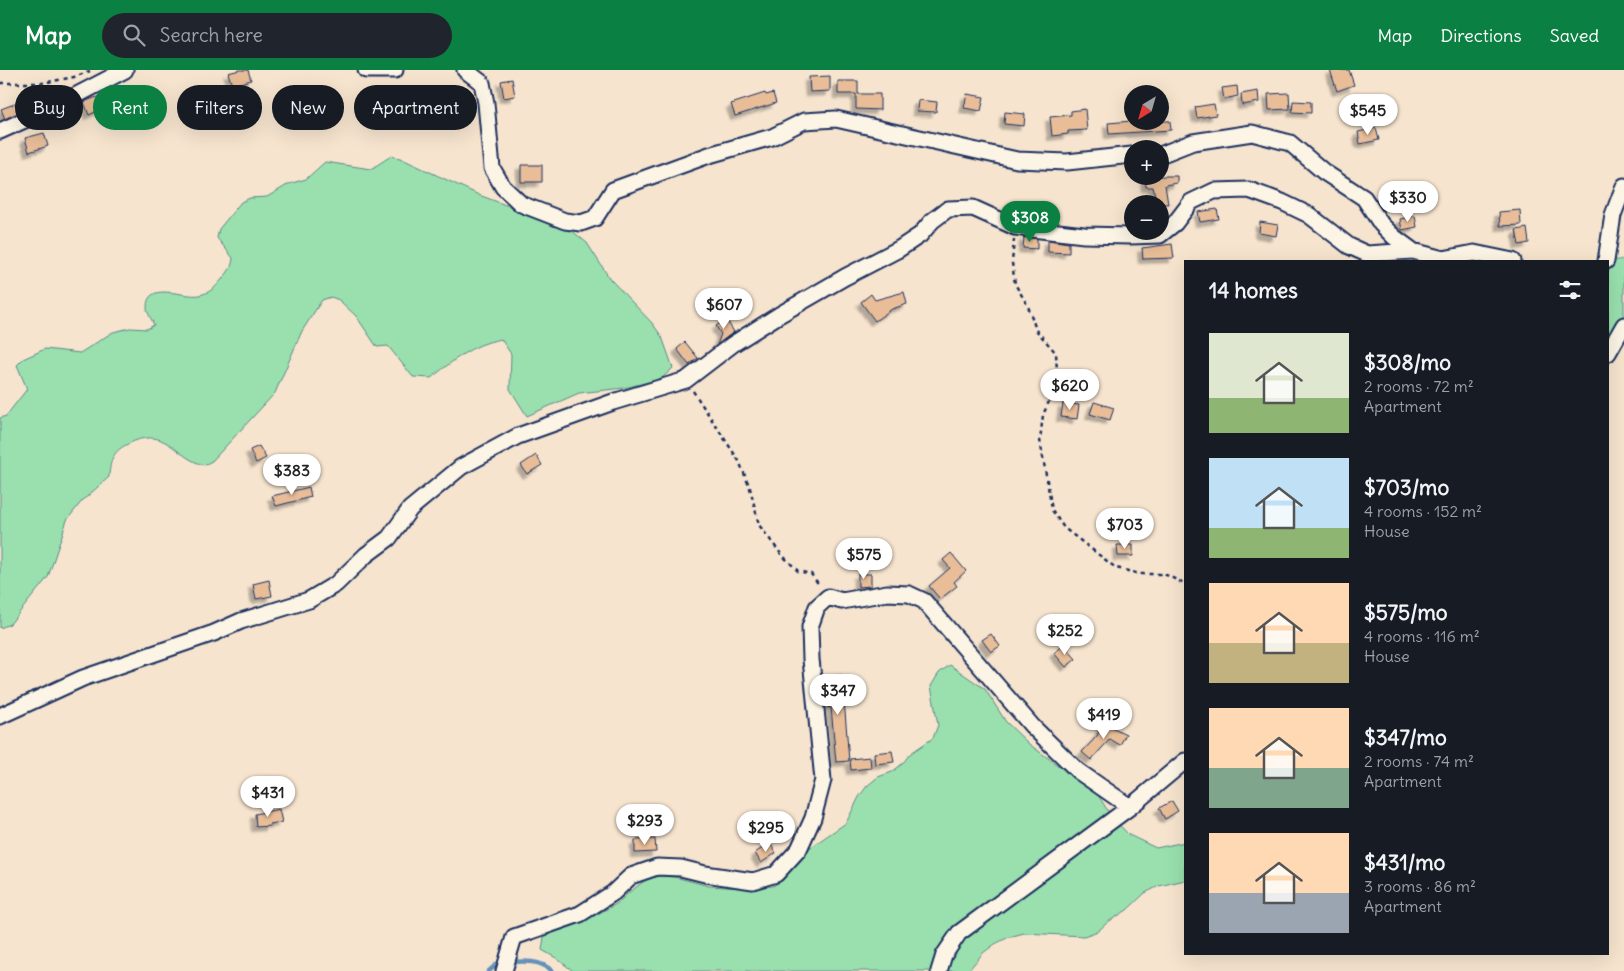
<!DOCTYPE html>
<html lang="en">
<head>
<meta charset="utf-8">
<style>
  body { margin:0; font-family:Delius,sans-serif; background:#20242c; color:#f1f3f6; height:100vh; display:flex; flex-direction:column; font-size:19px; white-space:nowrap }
  * { box-sizing:border-box; margin:0 }
  p { font-size:16px; color:#9ea1a6 }
  .icon { flex:none; width:28px; height:28px; fill:none; stroke:currentColor; stroke-width:2; stroke-linecap:round; stroke-linejoin:round }
  .map { position:relative; flex:1; overflow:hidden }
  .sheet { position:absolute; left:1184px; top:190px; width:425px; height:695px; display:flex; flex-direction:column; background:#171b24; border-radius:0px; box-shadow:0 5px 20px #0002 }
  .sheet>* { flex:none }
  .hud { position:absolute; left:15px; top:15px; width:475px; height:45px; display:flex; gap:10px }
  .needle { width:32px; rotate:217deg }
  .buttons { position:absolute; left:1124px; top:15px; display:grid; gap:10px }
  .buttons a { display:grid; place-items:center; width:45px; height:45px; border-radius:50%; background:#171b24; box-shadow:0 5px 20px #0002; font-size:25px }
  .price { position:absolute; translate:-50% -42px; padding:0 11px; border-radius:18px; background:#fff; color:#222; font-size:16px; line-height:32px; filter:drop-shadow(0 1px 2px #0008) }
  .price::after { content:''; position:absolute; left:50%; top:30px; width:15px; height:11px; margin-left:-8px; background:inherit; clip-path:polygon(0 0,100% 0,50% 100%) }
  .price.selected { background:#0b8043; color:#fff }
  ul { padding:0; list-style:none }
  li { display:flex; align-items:center; gap:15px; height:125px; padding:0 25px }
  li span { display:grid; place-items:center; flex:none; width:140px; height:100px; border-radius:0px; color:#555 }
  li>.icon { margin-inline-start:auto }
  span .icon { width:60px; height:60px; fill:#fffc; stroke-width:1 }
  li b { font-size:21px }
  h2 { display:flex; justify-content:space-between; align-items:center; height:60px; padding:0 25px; font-size:21px }
  .tag { padding:0 18px; border-radius:22px; background:#171b24; box-shadow:0 5px 20px #0002; font-size:18px; line-height:45px }
  .tag.selected { background:#0b8043; color:#fff }
  header { display:flex; align-items:center; gap:30px; box-sizing:border-box; height:70px; padding:0 25px; background:#0b8043; color:#fff }
  header strong { font-size:24px }
  nav { display:flex; gap:28px; margin-inline-start:auto; font-size:18px }
  .search { width:350px; height:45px; background:#20242c; display:flex; align-items:center; gap:12px; box-sizing:border-box; padding:0 18px; border-radius:28px; color:#9ea1a6; font-size:19px }
  .map>svg:first-child { display:block }
  .green { fill:#99e0ae; stroke:#5a8886 }
  .lines { fill:none; stroke-linecap:round; stroke-linejoin:round }
  .stream { stroke:#6690ba; stroke-width:4.5 }
  .building { fill:#e8bd98; stroke:#1b2f5e; filter:url(#shadow) }
  .street-casing { stroke:#1b2f5e; stroke-width:19 }
  .path { stroke:#1b2f5e; stroke-width:2.5; stroke-dasharray:4 4; stroke-linecap:butt }
  .street { stroke:#fcf5e5; stroke-width:15 }
</style>
</head>
<body>
<header>
<strong>Map</strong>
<div class="search"><svg class="icon" aria-label="search" viewBox="0 0 24 24"><circle cx="10" cy="10" r="6"/><path d="M15 15l6 6"/></svg>Search here</div>
<nav><a>Map</a><a>Directions</a><a>Saved</a></nav>
</header>
<div class="map">
<svg width="1624" height="901" viewBox="0 0 1624 901">
  <defs>
    <filter id="shadow"><feDropShadow dx="-4.5" dy="4.5" stdDeviation="1" flood-color="#0004"/></filter>
  </defs>
  <rect width="100%" height="100%" fill="#f6e4ce"/>
  <filter id="ink" filterUnits="userSpaceOnUse"><feTurbulence type="fractalNoise" baseFrequency=".02" numOctaves="2"/><feDisplacementMap in="SourceGraphic" scale="10" xChannelSelector="R" yChannelSelector="G"/><feConvolveMatrix kernelMatrix="1 2 1 2 8 2 1 2 1" color-interpolation-filters="sRGB"/></filter>
  <g filter="url(#ink)">
    <path class="green" d="M391,86L400,88L479,125L527,143L561,152L587,173L610,209L652,253L662,267L673,298L661,309L624,318L579,323L527,346L510,319L511,284L501,269C470,275 456,289 431,308L413,307L388,276L377,277L356,246L339,230L331,227L322,230L302,261L275,323L212,391L204,395C174,388 166,353 126,375C112,382 110,392 109,407L82,431L67,450L48,507L10,554L0,558V348L6,346L27,319L17,295L23,289L45,279L80,283L113,262L130,258L147,259L154,255C152,250 147,243 147,238C146,210 184,228 199,225C210,223 216,217 223,208C229,201 232,197 233,188L217,168L219,159L241,132L250,128L267,127L289,114L306,109L325,92L371,99Z
      M1611,190H1624V271L1608,296V205Z
      M950,595L985,619L1006,652L1029,674L1098,725L1111,746L1129,765L1156,778L1185,772V810L1159,816L1145,823L1127,840L1108,852L1098,861L1084,866L1024,863L1009,867L995,874L983,883L968,901H573L556,888L542,880L544,867L568,855L584,851L618,833L627,824L647,809L660,806L675,807L709,816L726,817L744,818L773,816L784,809L808,779L846,753L859,727L867,716L878,707L892,702L902,694L911,683L933,668L938,655L931,616L939,603Z"/>
    <g class="lines">
      <path class="stream" d="M510,892C524,891 541,890 552,901
        M489,901L497,894L502,893"/>
    </g>
    <path class="building" d="M240,0H248L251,10L232,15L228,3Z
      M1330,0H1349L1354,15L1337,21Z
      M830,6V21L810,22L809,7Z
      M512,9L515,26L504,28L501,11Z
      M838,11H858V24H880V40L856,39V24H838Z
      M1237,16L1238,26L1224,29L1222,18Z
      M467,18L470,34L451,37L448,21Z
      M147,19L151,31L137,36L133,24Z
      M129,20L132,31L104,38L89,45L84,32L94,28Z
      M1258,21L1259,32L1242,35L1241,24Z
      M406,23V34L391,35V24Z
      M765,23L766,25L773,23L776,33L735,46L731,34Z
      M1289,23L1290,39L1269,40L1268,24Z
      M967,24L984,27L981,41L964,38Z
      M918,30L937,32L936,42L917,41Z
      M1293,31L1311,32V43L1292,42Z
      M17,33L20,42L5,49L1,39Z
      M1214,34L1216,45L1197,48L1195,37Z
      M1085,39L1087,60L1068,61V64L1052,66L1050,47L1071,45V41Z
      M1005,42L1025,44L1024,56L1004,54Z
      M1132,51H1170L1171,60L1109,64L1108,53Z
      M1376,58L1379,70L1360,74L1358,62Z
      M44,63L48,76L29,82L25,68Z
      M521,95H542V112H521Z
      M1145,106H1177V113L1165,115L1168,134H1157L1153,117H1146Z
      M1217,139L1219,149L1200,152L1198,142Z
      M1520,140L1521,155L1500,156L1499,142Z
      M1415,146L1417,157L1402,160L1400,149Z
      M1260,152L1278,155L1276,166L1259,163Z
      M1527,158L1529,173L1519,175L1516,160Z
      M1024,167L1037,169V179L1023,178Z
      M1048,170L1069,173V183L1048,182Z
      M1172,174L1174,188L1143,189L1142,178Z
      M904,222L907,234L892,239L875,251L861,232L871,224L875,230Z
      M726,249L734,262L717,275L721,264L716,256Z
      M685,272L698,288L689,295L677,279Z
      M1094,332L1114,338L1110,350L1090,344Z
      M1063,333L1079,335L1077,349L1061,347Z
      M259,376L266,388L256,393L250,380Z
      M536,385L542,395L527,404L521,395Z
      M309,417L311,427L276,436L272,426Z
      M1117,475H1133V486H1118Z
      M951,483L966,501L954,512L957,516L940,529L929,516L950,498L943,490Z
      M858,504H871V516L858,517Z
      M269,510L272,526L256,529L253,514Z
      M991,564L1000,576L991,582L982,570Z
      M1064,575L1076,589L1066,597L1054,583Z
      M842,605L849,691L836,692L831,637L828,638L825,606Z
      M1103,653L1126,664L1120,675L1110,669L1091,690L1082,682L1097,666Z
      M892,681L894,692L875,694L874,683Z
      M870,687L871,698L851,700L850,689Z
      M1172,731L1178,741L1165,749L1159,738Z
      M279,739L282,752L270,754V756L256,757L255,744Z
      M655,769L656,782L635,783V770Z
      M770,773L776,783L761,793L755,783Z"/>
    <g class="lines">
      <defs>
        <path id="street" d="M366,0H395
          M465,0L482,13L486,33L492,98L503,117L521,134L565,151L581,153L595,148L613,120L709,85L772,67L804,51L836,49L1017,90L1067,92L1132,85
          M0,61L56,36L125,0
          M1160,85L1193,72L1252,63L1290,73L1324,102L1364,128L1381,154L1394,167L1413,181L1443,189L1474,183L1513,191
          M1606,191L1613,145L1624,116
          M1608,283L1624,255
          M0,646L83,608L214,563L241,551L309,530L336,514L366,485L389,468L410,439L461,397L518,366L613,332L686,310L733,274L779,245L845,207L899,179L920,165L932,151L948,139L973,138L1015,157L1084,165L1130,166L1160,165L1175,153L1191,132L1214,121L1249,120L1282,132L1309,145L1349,176L1367,184L1413,181
          M504,901L514,867L580,844L613,823L631,806L657,797L681,798L705,804L753,811L776,804L799,779L813,748L823,710L811,589L810,557L817,537L828,527L842,531L887,523L909,524L924,531L1032,656L1078,701L1130,737
          M939,901L944,885L959,863L1130,737L1185,691"/>
      </defs>
      <use href="#street" class="street-casing"/>
      <path class="path" d="M0,13H43L74,7L90,1
        M1014,169L1012,193L1015,214L1028,236L1036,260L1056,283L1057,302L1054,320L1043,345L1040,370L1052,440L1064,458L1116,498L1140,504H1164L1185,514
        M693,321L739,391L750,418L759,455L781,484L798,501L811,504L820,516"/>
      <use href="#street" class="street"/>
    </g>
  </g>
</svg>
<div class="buttons">
<a><svg class="needle" viewBox="-14 -14 28 28"><path d="M0-13l5 13h-10z" fill="#e53935"/><path d="M0 13l5-13h-10z" fill="#9ea1a6"/></svg></a>
<a>+</a>
<a>−</a>
</div>
<b class="price" style="left:1368px;top:66px">$545</b>
<b class="price" style="left:1408px;top:153px">$330</b>
<b class="price selected" style="left:1030px;top:173px">$308</b>
<b class="price" style="left:724px;top:260px">$607</b>
<b class="price" style="left:1070px;top:341px">$620</b>
<b class="price" style="left:292px;top:426px">$383</b>
<b class="price" style="left:1125px;top:480px">$703</b>
<b class="price" style="left:864px;top:510px">$575</b>
<b class="price" style="left:1065px;top:586px">$252</b>
<b class="price" style="left:838px;top:646px">$347</b>
<b class="price" style="left:1104px;top:670px">$419</b>
<b class="price" style="left:268px;top:748px">$431</b>
<b class="price" style="left:645px;top:776px">$293</b>
<b class="price" style="left:766px;top:783px">$295</b>
<div class="hud">
<a class="tag">Buy</a>
<a class="tag selected">Rent</a>
<a class="tag">Filters</a>
<a class="tag">New</a>
<a class="tag">Apartment</a>
</div>
<section class="sheet">
<h2>14 homes<svg class="icon" aria-label="filters" viewBox="0 0 24 24"><path d="M4 7h16M4 17h16"/><circle cx="9" cy="7" r="2"/><circle cx="15" cy="17" r="2"/></svg></h2>
<ul>
<li><span style="background:linear-gradient(#dfe7d0 65%,#8fb573 0)"><svg class="icon" aria-label="home" viewBox="0 0 24 24"><path d="M3 11l9-7 9 7M6 9v11h12V9"/></svg></span><div><b>$308/mo</b><p>2 rooms · 72 m²</p><p>Apartment</p></div></li>
<li><span style="background:linear-gradient(#bfe0f5 70%,#8fb573 0)"><svg class="icon" aria-label="home" viewBox="0 0 24 24"><path d="M3 11l9-7 9 7M6 9v11h12V9"/></svg></span><div><b>$703/mo</b><p>4 rooms · 152 m²</p><p>House</p></div></li>
<li><span style="background:linear-gradient(#ffd9b3 60%,#c2b280 0)"><svg class="icon" aria-label="home" viewBox="0 0 24 24"><path d="M3 11l9-7 9 7M6 9v11h12V9"/></svg></span><div><b>$575/mo</b><p>4 rooms · 116 m²</p><p>House</p></div></li>
<li><span style="background:linear-gradient(#ffd9b3 60%,#7fa58c 0)"><svg class="icon" aria-label="home" viewBox="0 0 24 24"><path d="M3 11l9-7 9 7M6 9v11h12V9"/></svg></span><div><b>$347/mo</b><p>2 rooms · 74 m²</p><p>Apartment</p></div></li>
<li><span style="background:linear-gradient(#ffd9b3 60%,#9aa5b1 0)"><svg class="icon" aria-label="home" viewBox="0 0 24 24"><path d="M3 11l9-7 9 7M6 9v11h12V9"/></svg></span><div><b>$431/mo</b><p>3 rooms · 86 m²</p><p>Apartment</p></div></li>
</ul>
</section>
</div>
</body>
</html>
